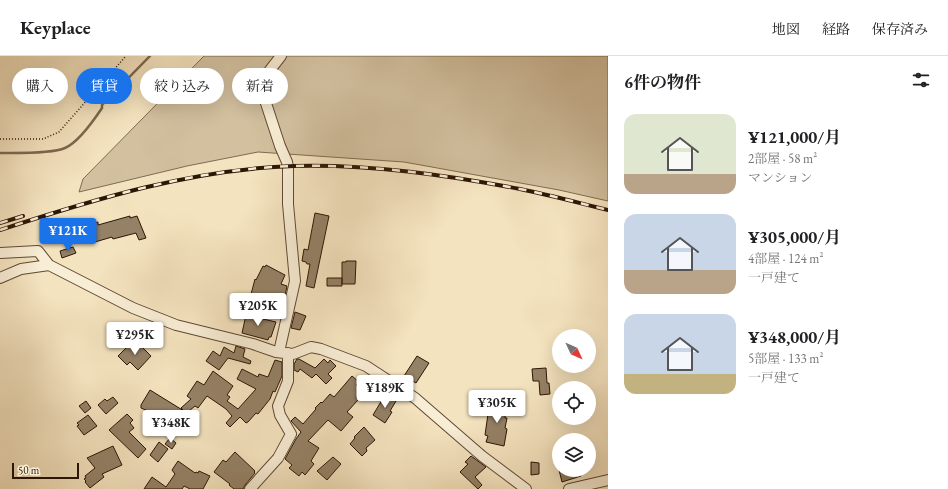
<!DOCTYPE html>
<html lang="ja">
<head>
<meta charset="utf-8">
<style>
  body { margin:0; font-family:"EB Garamond","Noto Serif JP",serif; background:#f6f6f6; color:#202124; height:100vh; display:flex; flex-direction:column; font-size:15px; white-space:nowrap }
  * { box-sizing:border-box; margin:0 }
  p { font-size:13px; color:#757577 }
  .icon { flex:none; width:22px; height:22px; fill:none; stroke:currentColor; stroke-width:2; stroke-linecap:round; stroke-linejoin:round }
  .map { position:relative; flex:1; overflow:hidden }
  .details { display:flex; flex-direction:column; background:#fff; width:340px }
  .details>* { flex:none }
  .hud { position:absolute; left:12px; top:12px; width:380px; height:36px; display:flex; gap:8px }
  .needle { width:26px; rotate:134deg }
  .tools { position:absolute; left:552px; top:273px; display:grid; gap:8px }
  .tools a { display:grid; place-items:center; width:44px; height:44px; border-radius:50%; background:#fff; box-shadow:0 4px 16px #0002; font-size:20px }
  .scale { position:absolute; left:12px; bottom:10px; width:67px; box-sizing:border-box; padding-left:4px; border:2px solid #2e1605; border-top:0; font-size:11px; line-height:14px; white-space:nowrap; color:#2e1605; -webkit-text-stroke:3px #f8edd5; paint-order:stroke }
  .price { position:absolute; translate:-50% -34px; padding:0 9px; border-radius:4px; background:#fff; color:#222; font-size:13px; line-height:26px; filter:drop-shadow(0 1px 2px #0008) }
  .price::after { content:''; position:absolute; left:50%; top:24px; width:12px; height:9px; margin-left:-6px; background:inherit; clip-path:polygon(0 0,100% 0,50% 100%) }
  .price.active { background:#1a73e8; color:#fff }
  ul { padding:0; list-style:none }
  li { display:flex; align-items:center; gap:12px; height:100px; padding:0 16px }
  li span { display:grid; place-items:center; flex:none; width:112px; height:80px; border-radius:12px; color:#555 }
  li>.icon { margin-inline-start:auto }
  span .icon { width:48px; height:48px; fill:#fffc; stroke-width:1 }
  li b { font-size:17px }
  h2 { display:flex; justify-content:space-between; align-items:center; height:48px; padding:0 16px; font-size:17px }
  .tag { padding:0 14px; border-radius:18px; background:#fff; box-shadow:0 4px 16px #0002; font-size:14px; line-height:36px }
  .tag.active { background:#1a73e8; color:#fff }
  header { display:flex; align-items:center; gap:24px; box-sizing:border-box; height:56px; padding:0 20px; background:#fff; border-bottom:1px solid #e0e0e0 }
  header strong { font-size:19px }
  nav { display:flex; gap:22px; margin-inline-start:auto; font-size:14px }
  main { display:flex; flex:1; min-height:0 }
  .map>svg:first-child { display:block }
  .green { fill:#d2c09f; stroke:#806b52 }
  .lines { fill:none; stroke-linecap:round; stroke-linejoin:round }
  .stream { stroke:#7d674f; stroke-width:2.5 }
  .building { fill:#958166; stroke:#2e1605 }
  .street-casing { stroke:#604934; stroke-width:12 }
  .path { stroke:#2e1605; stroke-width:1.5; stroke-dasharray:1 2; stroke-linecap:butt }
  .street { stroke:#f8edd5; stroke-width:10 }
  .rail-casing { stroke:#2e1605; stroke-width:4 }
  .rail { stroke:#f8edd5; stroke-width:2.5; stroke-dasharray:8; stroke-linecap:butt }
</style>
</head>
<body>
<header>
<strong>Keyplace</strong>
<nav><a>地図</a><a>経路</a><a>保存済み</a></nav>
</header>
<main>
<div class="map">
<svg width="608" height="433" viewBox="0 0 608 433">
  <rect width="100%" height="100%" fill="#f4e3bf"/>
  <filter id="stains"><feTurbulence type="fractalNoise" baseFrequency=".005" numOctaves="4"/><feColorMatrix values="0 0 0 0 .2 0 0 0 0 .09 0 0 0 0 .02 0 0 0 .5 -.17"/></filter>
  <radialGradient id="worn" r=".72"><stop offset=".6" stop-color="#630" stop-opacity="0"/><stop offset="1" stop-color="#630" stop-opacity=".3"/></radialGradient>
  <path class="green" d="M204,0H608V145L559,134L404,106L258,96L187,110L79,136L83,123Z"/>
  <g class="lines">
    <path class="stream" d="M0,97C16,97 51,98 65,92C79,86 94,64 102,52V49L150,0"/>
  </g>
  <path class="building" d="M315,157L329,160L314,232L306,230L310,208H307L306,206L302,205L304,193L308,194Z
    M130,160V162L137,160L146,182L139,184L136,177L113,183L112,181L95,186L90,168L98,166V169Z
    M73,191L76,197L62,202L60,195Z
    M346,205H356L355,228H342V206H346Z
    M266,209L283,218L285,219L281,228L287,230L283,249L280,251L277,262L249,246L255,223L256,224L263,210L265,211Z
    M327,222H342V230H327Z
    M295,256L306,260L300,274L291,272Z
    M246,259L276,266L271,281H269L268,284L242,277Z
    M138,287L151,300L138,314L130,306L127,309L118,300L128,290L130,292L132,289L134,291Z
    M236,290L245,293L243,301L251,305L250,308L228,302L219,314L206,305L213,295L220,300L224,291L234,297Z
    M417,300L429,307L416,327L404,320Z
    M297,303H299L315,312L324,303L328,307L330,304L336,310L328,318L332,322L326,328L316,318L312,322L300,313L298,316L294,314V308Z
    M275,304L282,306V320L275,336L273,335L270,343L258,358L256,357L248,366L246,367L240,361L230,371L226,367L232,360L226,353L207,340L198,352L195,350L178,364L174,360L171,364L169,362L167,366L155,357L153,361L146,358L148,355L141,352V349L150,334L184,355L181,352L191,343L187,340L197,325L204,329L213,315L233,330L227,339L230,341L227,345L238,353L256,333L237,323L242,313L258,321L259,318L268,321Z
    M546,312L547,327H549L550,338L540,339L539,325H533L532,313Z
    M352,320L359,326L356,329L361,333L356,342L358,344L347,356L353,361L341,375L328,364L308,385L319,392L311,405L314,408L305,419L302,416L299,420L289,412L292,409L285,403L296,383L301,376L291,365L295,361L303,368L316,353L315,352L321,346L322,347L330,338L334,341Z
    M385,339L396,345L390,355L392,356L385,367L373,359Z
    M113,341L118,347L106,358L98,349L105,343L107,345Z
    M496,342H506L505,362H507L505,372L507,373L504,390L486,386L488,380L485,379L488,358H495Z
    M86,345L91,352L85,357L79,350Z
    M127,358L133,364L130,367L134,372L129,376L146,393L138,402L109,374Z
    M88,359L97,370L84,379L77,370L79,369L77,367Z
    M364,371L375,384L366,392L367,395L362,400L350,388L355,382L354,381Z
    M170,382L176,387L172,393L165,388Z
    M159,386L168,393L158,406L150,399Z
    M113,390L122,409L102,418L104,421L90,432L85,426L86,425L84,423L86,422L85,420L95,412L87,402Z
    M235,396L255,415L254,416L255,417L245,429L243,433H234L229,429L230,428L214,416L223,404L226,406Z
    M471,400L486,411L475,421L482,429L478,433L460,416L468,408L465,406Z
    M333,401L341,408L327,424L317,415Z
    M178,405L195,417L196,416L198,417L199,415L210,420L203,433H190L184,430L182,433H144L152,421L166,431L175,418L172,414Z
    M531,406L539,407V418L531,419Z
    M559,414H580L581,420L562,426Z"/>
  <g class="lines">
    <defs>
      <path id="street" d="M0,197L38,195L49,209L133,252L176,269L253,288L276,296L293,298L311,291L321,293L366,310L415,342L482,400L526,433
        M0,222L21,213L49,209
        M279,296L295,225L288,148V111L287,106L280,90L261,32L270,14L281,0
        M250,433L278,402L291,378L280,359L278,350L288,325V297
        M569,433L608,424"/>
    </defs>
    <use href="#street" class="street-casing"/>
    <path class="path" d="M0,83H43L59,76L126,0"/>
    <use href="#street" class="street"/>
    <defs>
      <path id="rail" d="M0,167L23,160
        M0,174C95,143 193,113 294,110C370,108 446,119 520,133C550,139 579,147 608,154"/>
    </defs>
    <use href="#rail" class="rail-casing"/>
    <use href="#rail" class="rail"/>
  </g>
  <rect width="100%" height="100%" filter="url(#stains)"/>
  <rect width="100%" height="100%" fill="url(#worn)"/>
</svg>
<div class="tools">
<a><svg class="needle" viewBox="-14 -14 28 28"><path d="M0-13l5 13h-10z" fill="#e53935"/><path d="M0 13l5-13h-10z" fill="#757577"/></svg></a>
<a><svg class="icon" aria-label="locate" viewBox="0 0 24 24"><circle cx="12" cy="12" r="6"/><path d="M12 2v4M12 18v4M2 12h4M18 12h4"/></svg></a>
<a><svg class="icon" aria-label="layers" viewBox="0 0 24 24"><path d="M12 4l9 5-9 5-9-5zM3 14l9 5 9-5"/></svg></a>
</div>
<div class="scale">50 m</div>
<b class="price active" style="left:68px;top:196px">¥121K</b>
<b class="price" style="left:258px;top:271px">¥205K</b>
<b class="price" style="left:135px;top:300px">¥295K</b>
<b class="price" style="left:385px;top:353px">¥189K</b>
<b class="price" style="left:497px;top:368px">¥305K</b>
<b class="price" style="left:171px;top:388px">¥348K</b>
<div class="hud">
<a class="tag">購入</a>
<a class="tag active">賃貸</a>
<a class="tag">絞り込み</a>
<a class="tag">新着</a>
</div>
</div>
<section class="details">
<h2>6件の物件<svg class="icon" aria-label="filters" viewBox="0 0 24 24"><path d="M4 7h16M4 17h16"/><circle cx="9" cy="7" r="2"/><circle cx="15" cy="17" r="2"/></svg></h2>
<ul>
<li><span style="background:linear-gradient(#dfe7d0 75%,#b9a48a 0)"><svg class="icon" aria-label="home" viewBox="0 0 24 24"><path d="M3 11l9-7 9 7M6 9v11h12V9"/></svg></span><div><b>¥121,000/月</b><p>2部屋 · 58 m²</p><p>マンション</p></div></li>
<li><span style="background:linear-gradient(#c9d6e8 70%,#b9a48a 0)"><svg class="icon" aria-label="home" viewBox="0 0 24 24"><path d="M3 11l9-7 9 7M6 9v11h12V9"/></svg></span><div><b>¥305,000/月</b><p>4部屋 · 124 m²</p><p>一戸建て</p></div></li>
<li><span style="background:linear-gradient(#c9d6e8 75%,#c2b280 0)"><svg class="icon" aria-label="home" viewBox="0 0 24 24"><path d="M3 11l9-7 9 7M6 9v11h12V9"/></svg></span><div><b>¥348,000/月</b><p>5部屋 · 133 m²</p><p>一戸建て</p></div></li>
</ul>
</section>
</main>
</body>
</html>
